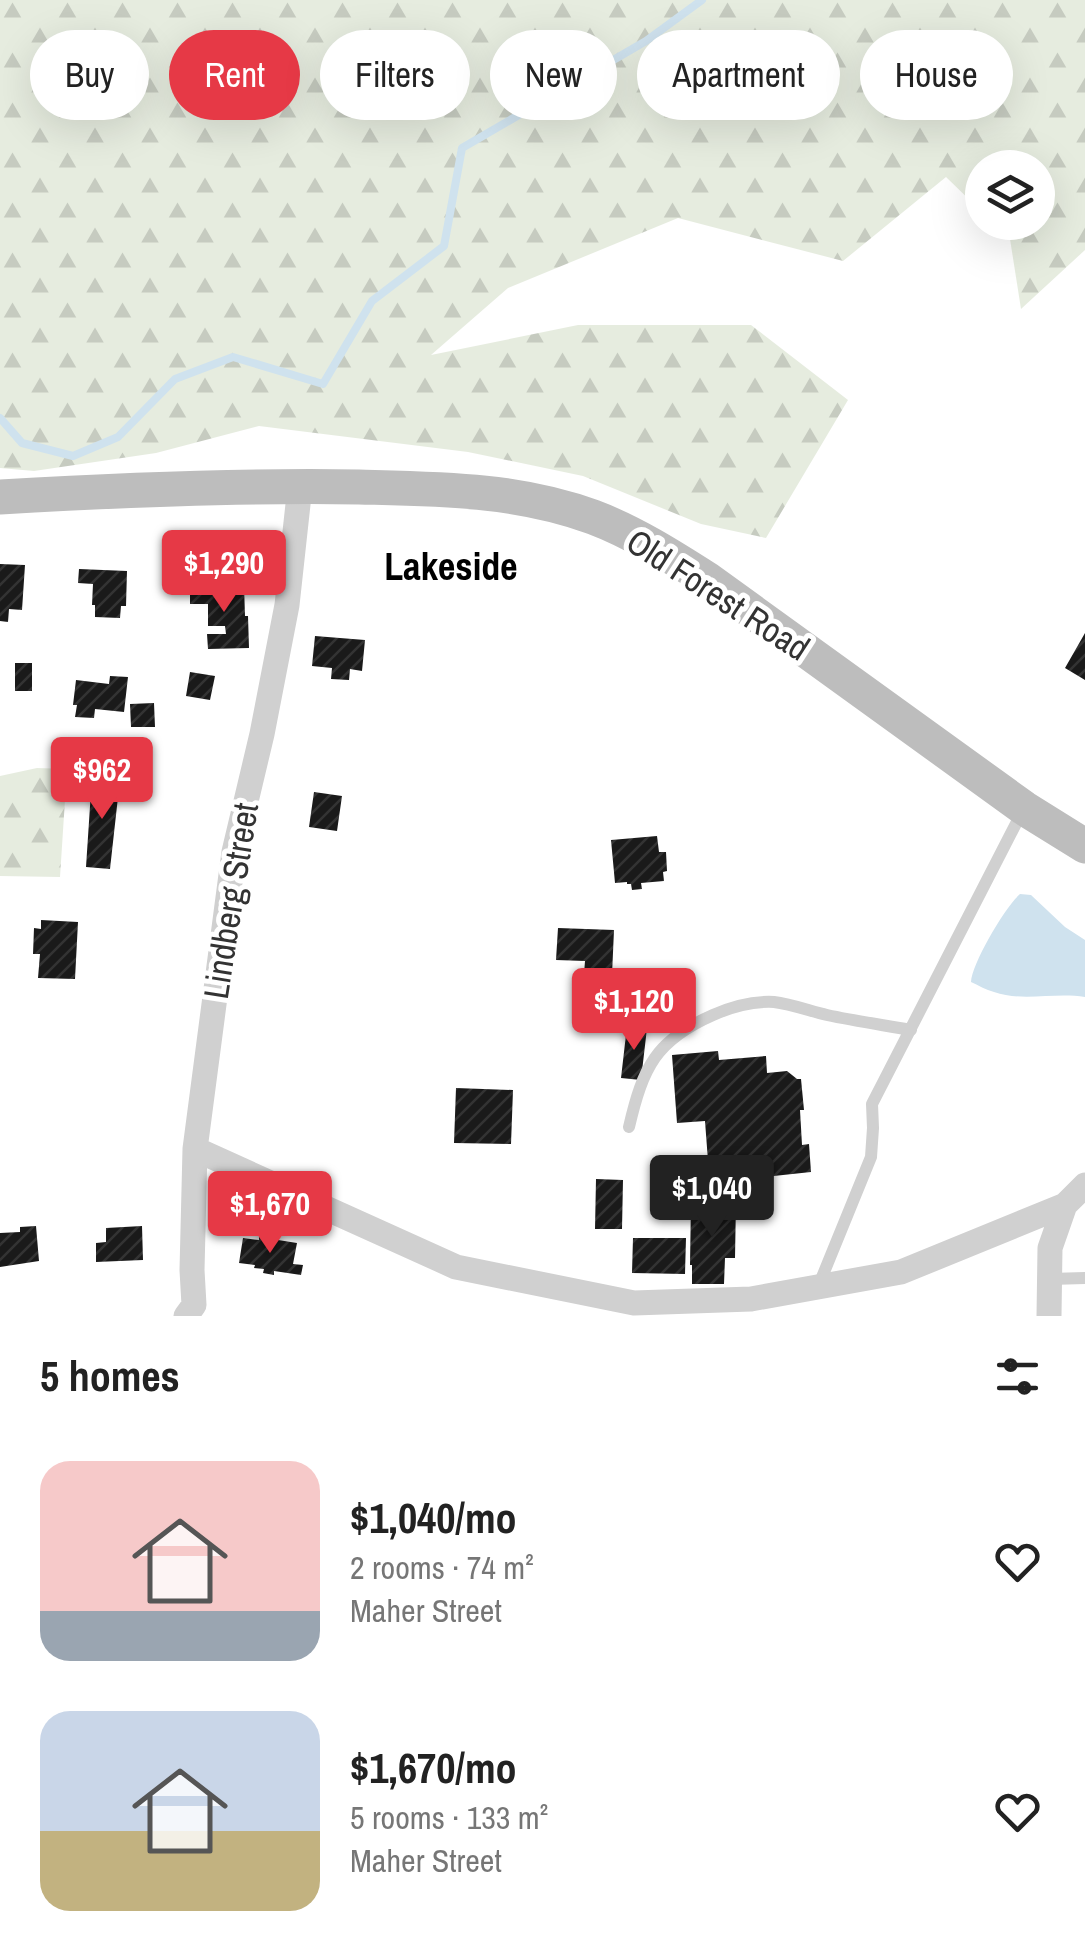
<!DOCTYPE html>
<html lang="en">
<head>
<meta charset="utf-8">
<style>
  body { margin:0; font-family:"Archivo Narrow",sans-serif; background:#f6f6f6; color:#222; height:100vh; display:flex; flex-direction:column; font-size:38px; white-space:nowrap }
  * { box-sizing:border-box; margin:0 }
  p { font-size:32px; color:#767676 }
  .icon { flex:none; width:55px; height:55px; fill:none; stroke:currentColor; stroke-width:2; stroke-linecap:round; stroke-linejoin:round }
  .map { position:relative; height:1316px; overflow:hidden }
  .side { display:flex; flex-direction:column; background:#fff; flex:1 }
  .side>* { flex:none }
  .hud { position:absolute; left:30px; top:30px; width:1025px; height:90px; display:flex; gap:20px }
  .fabs { position:absolute; left:965px; top:150px; display:grid; gap:20px }
  .fabs a { display:grid; place-items:center; width:90px; height:90px; border-radius:50%; background:#fff; box-shadow:0 10px 40px #0002; font-size:50px }
  .price { position:absolute; translate:-50% -85px; padding:0 22px; border-radius:10px; background:#e63946; color:#fff; font-size:32px; line-height:65px; filter:drop-shadow(0 2px 5px #0008) }
  .price::after { content:''; position:absolute; left:50%; top:60px; width:30px; height:22px; margin-left:-15px; background:inherit; clip-path:polygon(0 0,100% 0,50% 100%) }
  .price.selected { background:#222; color:#fff }
  ul { padding:0; list-style:none }
  li { display:flex; align-items:center; gap:30px; height:250px; padding:0 40px }
  li span { display:grid; place-items:center; flex:none; width:280px; height:200px; border-radius:30px; color:#555 }
  li>.icon { margin-inline-start:auto }
  span .icon { width:120px; height:120px; fill:#fffc; stroke-width:1 }
  li b { font-size:42px }
  h2 { display:flex; justify-content:space-between; align-items:center; height:120px; padding:0 40px; font-size:42px }
  .tag { padding:0 35px; border-radius:45px; background:#fff; box-shadow:0 10px 40px #0002; font-size:35px; line-height:90px }
  .tag.selected { background:#e63946; color:#fff }
  .map>svg:first-child { display:block }
  .forest { fill:url(#forest-firs) }
  .water { fill:#cfe2ee }
  .lines { fill:none; stroke-linecap:round; stroke-linejoin:round }
  .stream { stroke:#cfe2ee; stroke-width:8 }
  .building { fill:url(#building-hatch) }
  .service { stroke:#d0d0d0; stroke-width:12 }
  .minor { stroke:#d0d0d0; stroke-width:25 }
  .secondary { stroke:#bdbdbd; stroke-width:35 }
  .labels { text-anchor:middle; stroke-width:10; stroke-linejoin:round; paint-order:stroke }
  .street-label { font-size:35px; fill:#333; stroke:#fff }
  .neighbourhood-label { font-size:38px; font-weight:bold; fill:#000; stroke:#fff }
</style>
</head>
<body>
<div class="map">
<svg width="1085" height="1316" viewBox="0 0 1085 1316">
  <defs>
    <pattern id="forest-firs" width="22" height="20" patternUnits="userSpaceOnUse" patternTransform="scale(2.5)"><rect width="22" height="20" fill="#e6ecdf"/><path d="M5 1l3.5 6h-7zM16 11l3.5 6h-7z" fill="#c6cbc0"/></pattern>
    <pattern id="building-hatch" width="6" height="6" patternUnits="userSpaceOnUse" patternTransform="scale(2.5)"><rect width="6" height="6" fill="#1a1a1a"/><path d="M-1 1l2-2M0 6l6-6M5 7l2-2" fill="none" stroke="#333"/></pattern>
  </defs>
  <rect width="100%" height="100%" fill="#fff"/>
  <path class="forest" d="M0,0H1085V250L1021,309L1010,239L993,223L1038,222V168H982V212L946,177L843,261L678,218L508,288L431,355L578,325H751L848,400L766,538L701,524L583,476L468,452L259,426L156,453L34,471L0,468Z
    M37,768L67,769L60,877L0,876V776Z"/>
  <path class="water" d="M1020,894L1031,895L1065,927L1085,940V997C1055,992 1022,1002 994,992C986,990 978,985 971,982C972,963 1005,907 1020,894Z"/>
  <g class="lines">
    <path class="stream" d="M0,418L22,443L73,456L118,437L175,379L233,357L323,384L372,301L444,246L462,148L646,41L702,0"/>
  </g>
  <path class="building" d="M0,564L25,565L22,610L9,609L8,622L0,621Z
    M79,569L127,571L126,606H121L120,618L95,617V605H92L93,584L78,583Z
    M244,585L245,616H248L249,648L208,649L207,634H226L225,626H208V604H190V587Z
    M1085,633V680L1065,668Z
    M315,636L365,640L362,671L350,669L349,680L331,679L332,668L312,666Z
    M15,663H32V691H15Z
    M190,672L215,676L210,700L186,696Z
    M110,676L128,677L124,712L95,709L94,718L75,717L77,705H73L76,680L109,684Z
    M154,703L155,727H131L130,704Z
    M92,776L120,779L110,869L86,867Z
    M314,792L342,796L337,831L309,827Z
    M657,836L659,852H666L667,871L663,872L664,881L641,883L642,889L632,890L631,884H627V882L615,883L611,840Z
    M41,920L78,922L75,979L38,978L40,954H33L34,928L41,929Z
    M558,928L614,930L612,975L584,974L585,961L556,960Z
    M627,1026L647,1028L641,1080L621,1078Z
    M718,1051L719,1060L766,1056L767,1073L787,1071L797,1079H801L804,1110H800L802,1145L809,1144L811,1172L754,1178L752,1162L723,1165L722,1160L708,1161L705,1121L677,1123L672,1055Z
    M456,1088L513,1090L511,1144L454,1143Z
    M596,1179L623,1180L622,1229H595Z
    M691,1200L736,1201L735,1258H725L724,1284H692V1265H690Z
    M36,1226L39,1261L0,1267V1233L20,1232V1227Z
    M142,1226L143,1260L96,1262V1243L106,1242V1228Z
    M259,1237L297,1243L293,1264L303,1265L301,1275L274,1271V1275L263,1273L264,1269L254,1268L255,1265L239,1263L243,1238L259,1240Z
    M633,1238H686L685,1274L632,1273Z"/>
  <g class="lines">
    <path class="service" d="M629,1127C643,1067 656,1040 713,1015C731,1007 754,1001 774,1002C791,1004 810,1011 827,1015C855,1021 883,1025 911,1030
      M1050,1279L1085,1278
      M818,1287L871,1157L873,1128L872,1104L1023,810"/>
    <path class="minor" d="M195,1149L456,1267L634,1303L751,1299L901,1272L1065,1205
      M186,1316L194,1305L192,1270L195,1149L234,852L262,734L287,605L300,486
      M1049,1316L1050,1248L1065,1205L1085,1185"/>
    <path class="secondary" d="M0,497C120,490 239,485 359,487C439,489 517,489 593,517C633,532 671,556 707,579L1024,808L1085,846"/>
  </g>
  <g class="labels">
    <g class="street-label">
      <text transform="translate(718 595) rotate(33)" y="12">Old Forest Road</text>
      <text transform="translate(231 901) rotate(-81)" y="12">Lindberg Street</text>
    </g>
    <g class="neighbourhood-label">
      <text x="451" y="580">Lakeside</text>
    </g>
  </g>
</svg>
<div class="fabs">
<a><svg class="icon" aria-label="layers" viewBox="0 0 24 24"><path d="M12 4l9 5-9 5-9-5zM3 14l9 5 9-5"/></svg></a>
</div>
<b class="price" style="left:224px;top:615px">$1,290</b>
<b class="price" style="left:102px;top:822px">$962</b>
<b class="price" style="left:634px;top:1053px">$1,120</b>
<b class="price selected" style="left:712px;top:1240px">$1,040</b>
<b class="price" style="left:270px;top:1256px">$1,670</b>
<div class="hud">
<a class="tag">Buy</a>
<a class="tag selected">Rent</a>
<a class="tag">Filters</a>
<a class="tag">New</a>
<a class="tag">Apartment</a>
<a class="tag">House</a>
</div>
</div>
<section class="side">
<h2>5 homes<svg class="icon" aria-label="filters" viewBox="0 0 24 24"><path d="M4 7h16M4 17h16"/><circle cx="9" cy="7" r="2"/><circle cx="15" cy="17" r="2"/></svg></h2>
<ul>
<li><span style="background:linear-gradient(#f6c9c9 75%,#9aa5b1 0)"><svg class="icon" aria-label="home" viewBox="0 0 24 24"><path d="M3 11l9-7 9 7M6 9v11h12V9"/></svg></span><div><b>$1,040/mo</b><p>2 rooms · 74 m²</p><p>Maher Street</p></div><svg class="icon" aria-label="heart" viewBox="0 0 24 24"><path d="M12 20l-8-8c-3-5 5-10 8-4 3-6 11-1 8 4z"/></svg></li>
<li><span style="background:linear-gradient(#c9d6e8 60%,#c2b280 0)"><svg class="icon" aria-label="home" viewBox="0 0 24 24"><path d="M3 11l9-7 9 7M6 9v11h12V9"/></svg></span><div><b>$1,670/mo</b><p>5 rooms · 133 m²</p><p>Maher Street</p></div><svg class="icon" aria-label="heart" viewBox="0 0 24 24"><path d="M12 20l-8-8c-3-5 5-10 8-4 3-6 11-1 8 4z"/></svg></li>
</ul>
</section>
</body>
</html>
